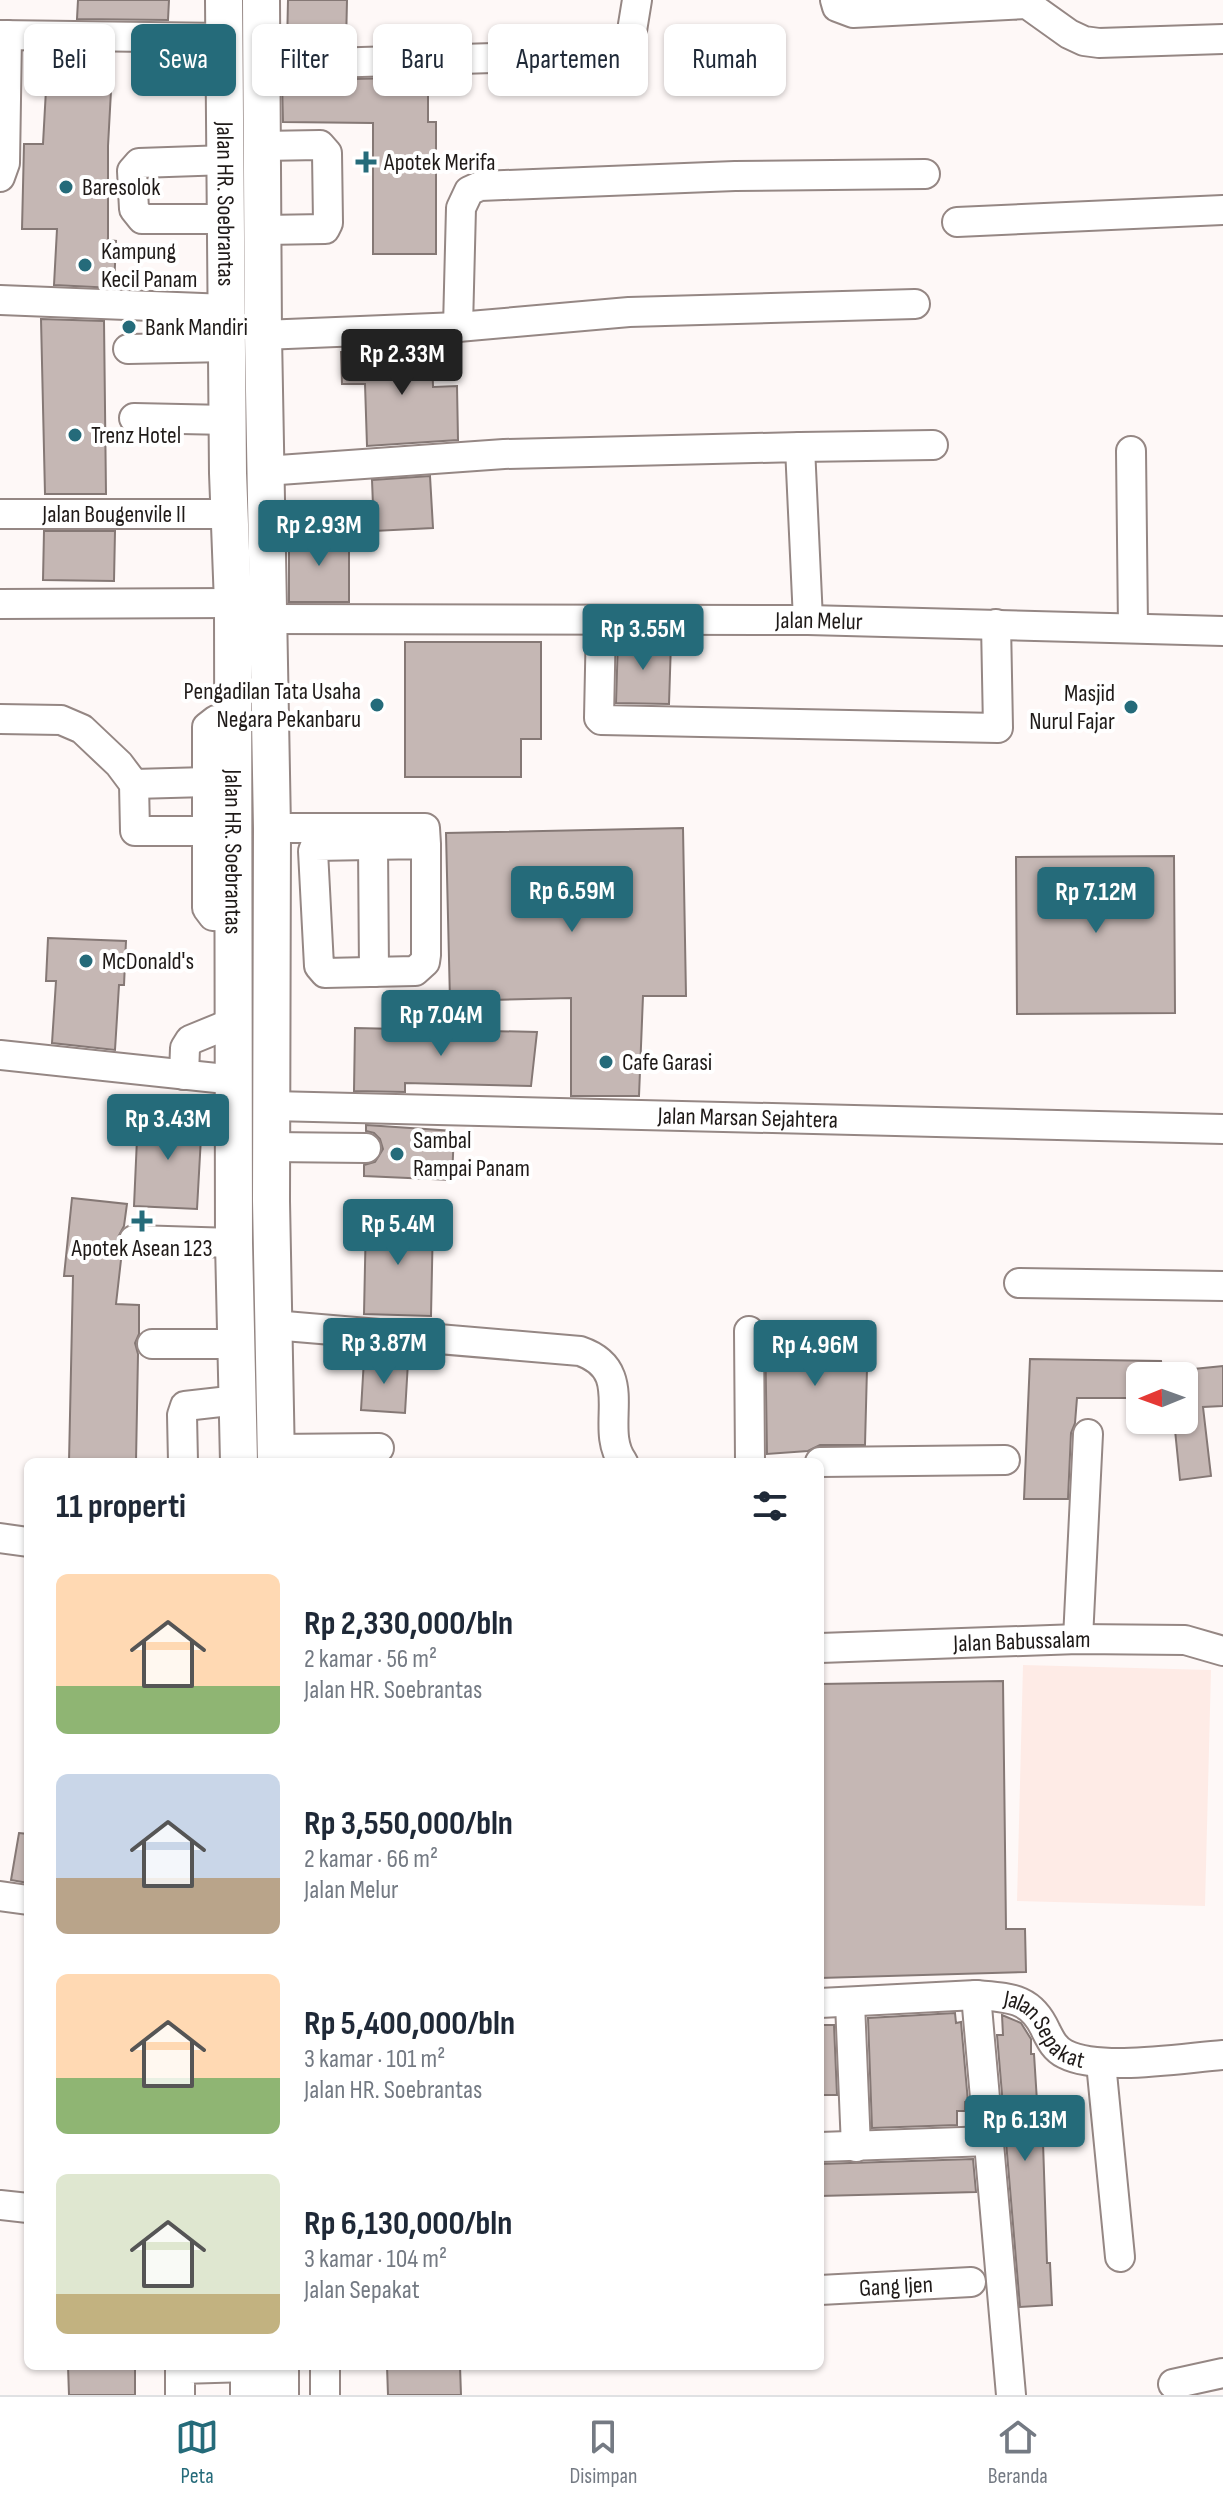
<!DOCTYPE html>
<html lang="id">
<head>
<meta charset="utf-8">
<style>
  body { margin:0; font-family:"Sofia Sans Condensed",sans-serif; background:#f6f6f7; color:#1f2937; height:100vh; display:flex; flex-direction:column; font-size:30px; white-space:nowrap }
  * { box-sizing:border-box; margin:0 }
  p { font-size:26px; color:#747a83 }
  .icon { flex:none; width:44px; height:44px; fill:none; stroke:currentColor; stroke-width:2; stroke-linecap:round; stroke-linejoin:round }
  .map { position:relative; flex:1; overflow:hidden }
  .sheet { position:absolute; left:24px; top:1458px; width:800px; height:912px; display:flex; flex-direction:column; background:#fff; border-radius:12px; box-shadow:0 2px 6px #0004 }
  .sheet>* { flex:none }
  .hud { position:absolute; left:24px; top:24px; width:800px; height:72px; display:flex; gap:16px }
  .needle { width:52px; rotate:269deg }
  .tools { position:absolute; left:1126px; top:1362px; display:grid; gap:16px }
  .tools a { display:grid; place-items:center; width:72px; height:72px; border-radius:12px; background:#fff; box-shadow:0 2px 6px #0004; font-size:40px }
  .price { position:absolute; translate:-50% -68px; padding:0 18px; border-radius:8px; background:#256b7a; color:#fff; font-size:26px; line-height:52px; filter:drop-shadow(0 2px 4px #0008) }
  .price::after { content:''; position:absolute; left:50%; top:48px; width:24px; height:18px; margin-left:-12px; background:inherit; clip-path:polygon(0 0,100% 0,50% 100%) }
  .price.active { background:#222; color:#fff }
  ul { padding:0; list-style:none }
  li { display:flex; align-items:center; gap:24px; height:200px; padding:0 32px }
  li span { display:grid; place-items:center; flex:none; width:224px; height:160px; border-radius:12px; color:#555 }
  li>.icon { margin-inline-start:auto }
  span .icon { width:96px; height:96px; fill:#fffc; stroke-width:1 }
  li b { font-size:34px }
  h2 { display:flex; justify-content:space-between; align-items:center; height:96px; padding:0 32px; font-size:34px }
  .pill { padding:0 28px; border-radius:12px; background:#fff; box-shadow:0 2px 6px #0004; font-size:28px; line-height:72px }
  .pill.active { background:#256b7a; color:#fff }
  .dock { display:flex; justify-content:space-around; align-items:center; height:112px; border-top:2px solid #e0e1e3; background:#fff; font-size:22px; color:#747a83 }
  .dock a { display:grid; justify-items:center; gap:4px }
  .dock .active { color:#256b7a }
  .map>svg:first-child { display:block }
  .built { fill:#feebe6 }
  .building { fill:#c5b7b4; stroke:#857875; stroke-width:2 }
  .lines { fill:none; stroke-linecap:round; stroke-linejoin:round }
  .minor-casing { stroke:#958784; stroke-width:32 }
  .major-casing { stroke:#958784; stroke-width:40 }
  .minor { stroke:#fff; stroke-width:28 }
  .major { stroke:#fff; stroke-width:36 }
  .poi-dot { fill:#256b7a; stroke:#fff; stroke-width:3 }
  .labels { text-anchor:middle; stroke-width:8; stroke-linejoin:round; paint-order:stroke }
  .poi-label { font-size:24px; fill:#1f1a18; stroke:#fff; text-anchor:start }
  .street-label { font-size:24px; fill:#1f1a18; stroke:#fff }
</style>
</head>
<body>
<div class="map">
<svg width="1223" height="2395" viewBox="0 0 1223 2395">
  <rect width="100%" height="100%" fill="#fef8f7"/>
  <path class="built" d="M1023,1665L1211,1670L1205,1906L1017,1901Z"/>
  <path class="building" d="M78,0H169L168,20L77,19Z
    M288,0H347L346,45L287,47Z
    M48,53L113,54L108,146V240L116,241L114,288L54,285L57,229H22L24,144H43Z
    M428,77V122H436V254H373V123L283,122L282,81Z
    M41,319L104,321L106,494H45Z
    M432,349L433,387L457,386L458,440L367,446L365,384H342L341,352Z
    M430,476L433,528L374,531L372,480Z
    M44,531H115L114,581L43,580Z
    M289,535H349V602H289Z
    M618,639L671,642L669,704L616,703Z
    M405,642H541V739H521V777H405Z
    M683,828L686,996H643L639,1096H571V998L450,1001L446,833Z
    M1174,856L1175,1013L1017,1014L1016,857Z
    M48,938L126,941L124,985H119L115,1050L52,1043L56,981H46Z
    M355,1028L537,1032L531,1086L405,1083V1092L354,1091Z
    M138,1116L202,1119L197,1209L134,1206Z
    M366,1125L454,1131L452,1180L364,1176V1165L375,1162L383,1149L380,1139L374,1133L366,1131Z
    M72,1198L127,1204L124,1226L117,1239L122,1251L116,1304L139,1305V1334L135,1343L138,1354L136,1462H69L73,1276H64Z
    M366,1218L433,1220L431,1316L364,1314Z
    M810,1326V1331L868,1330L865,1445H820L808,1451L767,1454L765,1327Z
    M364,1359L408,1362L405,1413L361,1410Z
    M1030,1359L1161,1361L1163,1376H1140V1398H1077L1075,1423L1071,1433L1068,1499H1024Z
    M1223,1366V1406L1203,1407L1211,1476L1180,1480L1174,1420H1184V1370Z
    M1003,1681L1006,1929H1025L1026,1972L820,1978V1684Z
    M19,1833L28,1834V1883L11,1880Z
    M955,2013L956,2023L961,2022L968,2102H965V2111H957V2125L872,2128L868,2018Z
    M1002,2015L1021,2023L1031,2039V2054H1034L1038,2117H1041L1043,2142L1047,2263H1050L1052,2305L1020,2307L997,2035H1003Z
    M820,2025H834L837,2095H820Z
    M973,2159L976,2192L820,2196V2164Z
    M68,2366H135V2395H69Z
    M387,2366H460L461,2395H388Z"/>
  <g class="lines">
    <defs>
      <g id="minor">
        <path d="M835,0L837,7L853,13L1027,4L1069,34L1084,41L1099,43L1223,39"/>
        <path d="M0,35L224,38"/>
        <path d="M262,65L624,54L630,43L637,0"/>
        <path d="M262,146L320,145L327,153L328,223L325,229L264,230"/>
        <path d="M227,160L139,163L132,171L134,209L142,219H228"/>
        <path d="M0,177L5,163L7,35"/>
        <path d="M957,222L1223,210"/>
        <path d="M0,300L227,309"/>
        <path d="M458,327L461,208L469,191L480,186L735,176L925,174"/>
        <path d="M263,335L458,327L629,312L915,304"/>
        <path d="M128,349L228,347"/>
        <path d="M134,418L228,420"/>
        <path d="M800,447L933,445"/>
        <path d="M1131,451L1133,627"/>
        <path d="M265,471L504,454L800,447L808,620"/>
        <path id="s1" d="M0,514H229"/>
        <path d="M0,604L233,603"/>
        <path id="s2" d="M269,619L808,620L1223,631"/>
        <path d="M601,621L599,718L601,720L998,728L996,624"/>
        <path d="M0,719L61,720L82,729L119,764L134,784L135,831H207"/>
        <path d="M234,719L216,720L207,727V908L213,916L234,917"/>
        <path d="M134,784L207,782"/>
        <path d="M272,828H425L426,844V955L425,962L415,971L325,973L319,966L313,851L315,846L426,844"/>
        <path d="M373,845L374,972"/>
        <path d="M0,1055L235,1080"/>
        <path d="M184,1075L185,1048L190,1040L234,1022"/>
        <path id="s3" d="M272,1106L1223,1129"/>
        <path d="M272,1147L366,1148"/>
        <path d="M134,1240L234,1243"/>
        <path d="M1019,1283L1223,1286"/>
        <path d="M273,1325L580,1351C639,1371 597,1427 623,1462"/>
        <path d="M749,1331L750,1462"/>
        <path d="M152,1344H237"/>
        <path d="M275,1449L379,1448"/>
        <path d="M183,1462L182,1415L185,1406L238,1400"/>
        <path d="M820,1462L1005,1460"/>
        <path d="M0,1538L28,1542"/>
        <path d="M1078,1639L1088,1434"/>
        <path id="s4" d="M820,1648L1078,1639L1185,1640L1223,1651"/>
        <path d="M0,1896L28,1900"/>
        <path d="M976,1995L1011,2395"/>
        <path id="s5" d="M820,2003L976,1995C1010,1998 1031,1997 1046,2031C1051,2041 1055,2049 1065,2054C1100,2072 1182,2058 1223,2055"/>
        <path d="M850,2003L856,2147"/>
        <path d="M1101,2063L1120,2257"/>
        <path d="M820,2147L990,2141"/>
        <path d="M0,2205L28,2208"/>
        <path id="s6" d="M820,2290L971,2282"/>
        <path d="M325,2366V2395"/>
        <path d="M1173,2384L1223,2373"/>
        <path d="M180,2395V2369L249,2367"/>
      </g>
      <g id="major">
        <path id="s7" d="M224,0L228,473L233,603L234,1243L239,1462"/>
        <path d="M261,0L263,335L272,828L271,1201L276,1462"/>
        <path d="M249,2366V2395"/>
        <path d="M280,2366V2395"/>
      </g>
    </defs>
    <use href="#minor" class="minor-casing"/>
    <use href="#major" class="major-casing"/>
    <use href="#minor" class="minor"/>
    <use href="#major" class="major"/>
  </g>
  <g class="poi-dot">
    <path d="M362 150h8v8h8v8h-8v8h-8v-8h-8v-8h8z"/>
    <circle cx="66" cy="187" r="8"/>
    <circle cx="85" cy="265" r="8"/>
    <circle cx="129" cy="327" r="8"/>
    <circle cx="75" cy="435" r="8"/>
    <circle cx="377" cy="705" r="8"/>
    <circle cx="1131" cy="707" r="8"/>
    <circle cx="86" cy="961" r="8"/>
    <circle cx="606" cy="1062" r="8"/>
    <circle cx="397" cy="1154" r="8"/>
    <path d="M138 1209h8v8h8v8h-8v8h-8v-8h-8v-8h8z"/>
  </g>
  <g class="labels">
    <g class="poi-label">
      <text x="384" y="170">Apotek Merifa</text>
      <text x="82" y="195">Baresolok</text>
      <text x="101" y="259">Kampung<tspan x="101" dy="28">Kecil Panam</tspan></text>
      <text x="145" y="335">Bank Mandiri</text>
      <text x="91" y="443">Trenz Hotel</text>
      <text x="361" y="699" text-anchor="end">Pengadilan Tata Usaha<tspan x="361" dy="28">Negara Pekanbaru</tspan></text>
      <text x="1115" y="701" text-anchor="end">Masjid<tspan x="1115" dy="28">Nurul Fajar</tspan></text>
      <text x="102" y="969">McDonald's</text>
      <text x="622" y="1070">Cafe Garasi</text>
      <text x="413" y="1148">Sambal<tspan x="413" dy="28">Rampai Panam</tspan></text>
      <text x="142" y="1256" text-anchor="middle">Apotek Asean 123</text>
    </g>
    <g class="street-label">
      <text dy="8" stroke="none"><textPath href="#s7" startOffset="204">Jalan HR. Soebrantas</textPath></text>
      <text dy="8" stroke="none"><textPath href="#s1" startOffset="114">Jalan Bougenvile II</textPath></text>
      <text dy="8" stroke="none"><textPath href="#s2" startOffset="550">Jalan Melur</textPath></text>
      <text dy="8" stroke="none"><textPath href="#s7" startOffset="852">Jalan HR. Soebrantas</textPath></text>
      <text dy="8" stroke="none"><textPath href="#s3" startOffset="476">Jalan Marsan Sejahtera</textPath></text>
      <text dy="8" stroke="none"><textPath href="#s4" startOffset="202">Jalan Babussalam</textPath></text>
      <text dy="8" stroke="none"><textPath href="#s5" startOffset="238">Jalan Sepakat</textPath></text>
      <text dy="8" stroke="none"><textPath href="#s6" startOffset="76">Gang Ijen</textPath></text>
    </g>
  </g>
</svg>
<div class="tools">
<a><svg class="needle" viewBox="-14 -14 28 28"><path d="M0-13l5 13h-10z" fill="#e53935"/><path d="M0 13l5-13h-10z" fill="#747a83"/></svg></a>
</div>
<b class="price active" style="left:402px;top:397px">Rp 2.33M</b>
<b class="price" style="left:319px;top:568px">Rp 2.93M</b>
<b class="price" style="left:643px;top:672px">Rp 3.55M</b>
<b class="price" style="left:572px;top:934px">Rp 6.59M</b>
<b class="price" style="left:1096px;top:935px">Rp 7.12M</b>
<b class="price" style="left:441px;top:1058px">Rp 7.04M</b>
<b class="price" style="left:168px;top:1162px">Rp 3.43M</b>
<b class="price" style="left:398px;top:1267px">Rp 5.4M</b>
<b class="price" style="left:384px;top:1386px">Rp 3.87M</b>
<b class="price" style="left:815px;top:1388px">Rp 4.96M</b>
<b class="price" style="left:1025px;top:2163px">Rp 6.13M</b>
<div class="hud">
<a class="pill">Beli</a>
<a class="pill active">Sewa</a>
<a class="pill">Filter</a>
<a class="pill">Baru</a>
<a class="pill">Apartemen</a>
<a class="pill">Rumah</a>
</div>
<section class="sheet">
<h2>11 properti<svg class="icon" aria-label="filters" viewBox="0 0 24 24"><path d="M4 7h16M4 17h16"/><circle cx="9" cy="7" r="2"/><circle cx="15" cy="17" r="2"/></svg></h2>
<ul>
<li><span style="background:linear-gradient(#ffd9b3 70%,#8fb573 0)"><svg class="icon" aria-label="home" viewBox="0 0 24 24"><path d="M3 11l9-7 9 7M6 9v11h12V9"/></svg></span><div><b>Rp 2,330,000/bln</b><p>2 kamar · 56 m²</p><p>Jalan HR. Soebrantas</p></div></li>
<li><span style="background:linear-gradient(#c9d6e8 65%,#b9a48a 0)"><svg class="icon" aria-label="home" viewBox="0 0 24 24"><path d="M3 11l9-7 9 7M6 9v11h12V9"/></svg></span><div><b>Rp 3,550,000/bln</b><p>2 kamar · 66 m²</p><p>Jalan Melur</p></div></li>
<li><span style="background:linear-gradient(#ffd9b3 65%,#8fb573 0)"><svg class="icon" aria-label="home" viewBox="0 0 24 24"><path d="M3 11l9-7 9 7M6 9v11h12V9"/></svg></span><div><b>Rp 5,400,000/bln</b><p>3 kamar · 101 m²</p><p>Jalan HR. Soebrantas</p></div></li>
<li><span style="background:linear-gradient(#dfe7d0 75%,#c2b280 0)"><svg class="icon" aria-label="home" viewBox="0 0 24 24"><path d="M3 11l9-7 9 7M6 9v11h12V9"/></svg></span><div><b>Rp 6,130,000/bln</b><p>3 kamar · 104 m²</p><p>Jalan Sepakat</p></div></li>
</ul>
</section>
</div>
<nav class="dock">
<a class="active"><svg class="icon" aria-label="map" viewBox="0 0 24 24"><path d="M3 6l6-2 6 2 6-2v14l-6 2-6-2-6 2zM9 4v14M15 6v14"/></svg>Peta</a>
<a><svg class="icon" aria-label="saved" viewBox="0 0 24 24"><path d="M7 4h10v16l-5-4-5 4z"/></svg>Disimpan</a>
<a><svg class="icon" aria-label="home" viewBox="0 0 24 24"><path d="M3 11l9-7 9 7M6 9v11h12V9"/></svg>Beranda</a>
</nav>
</body>
</html>
